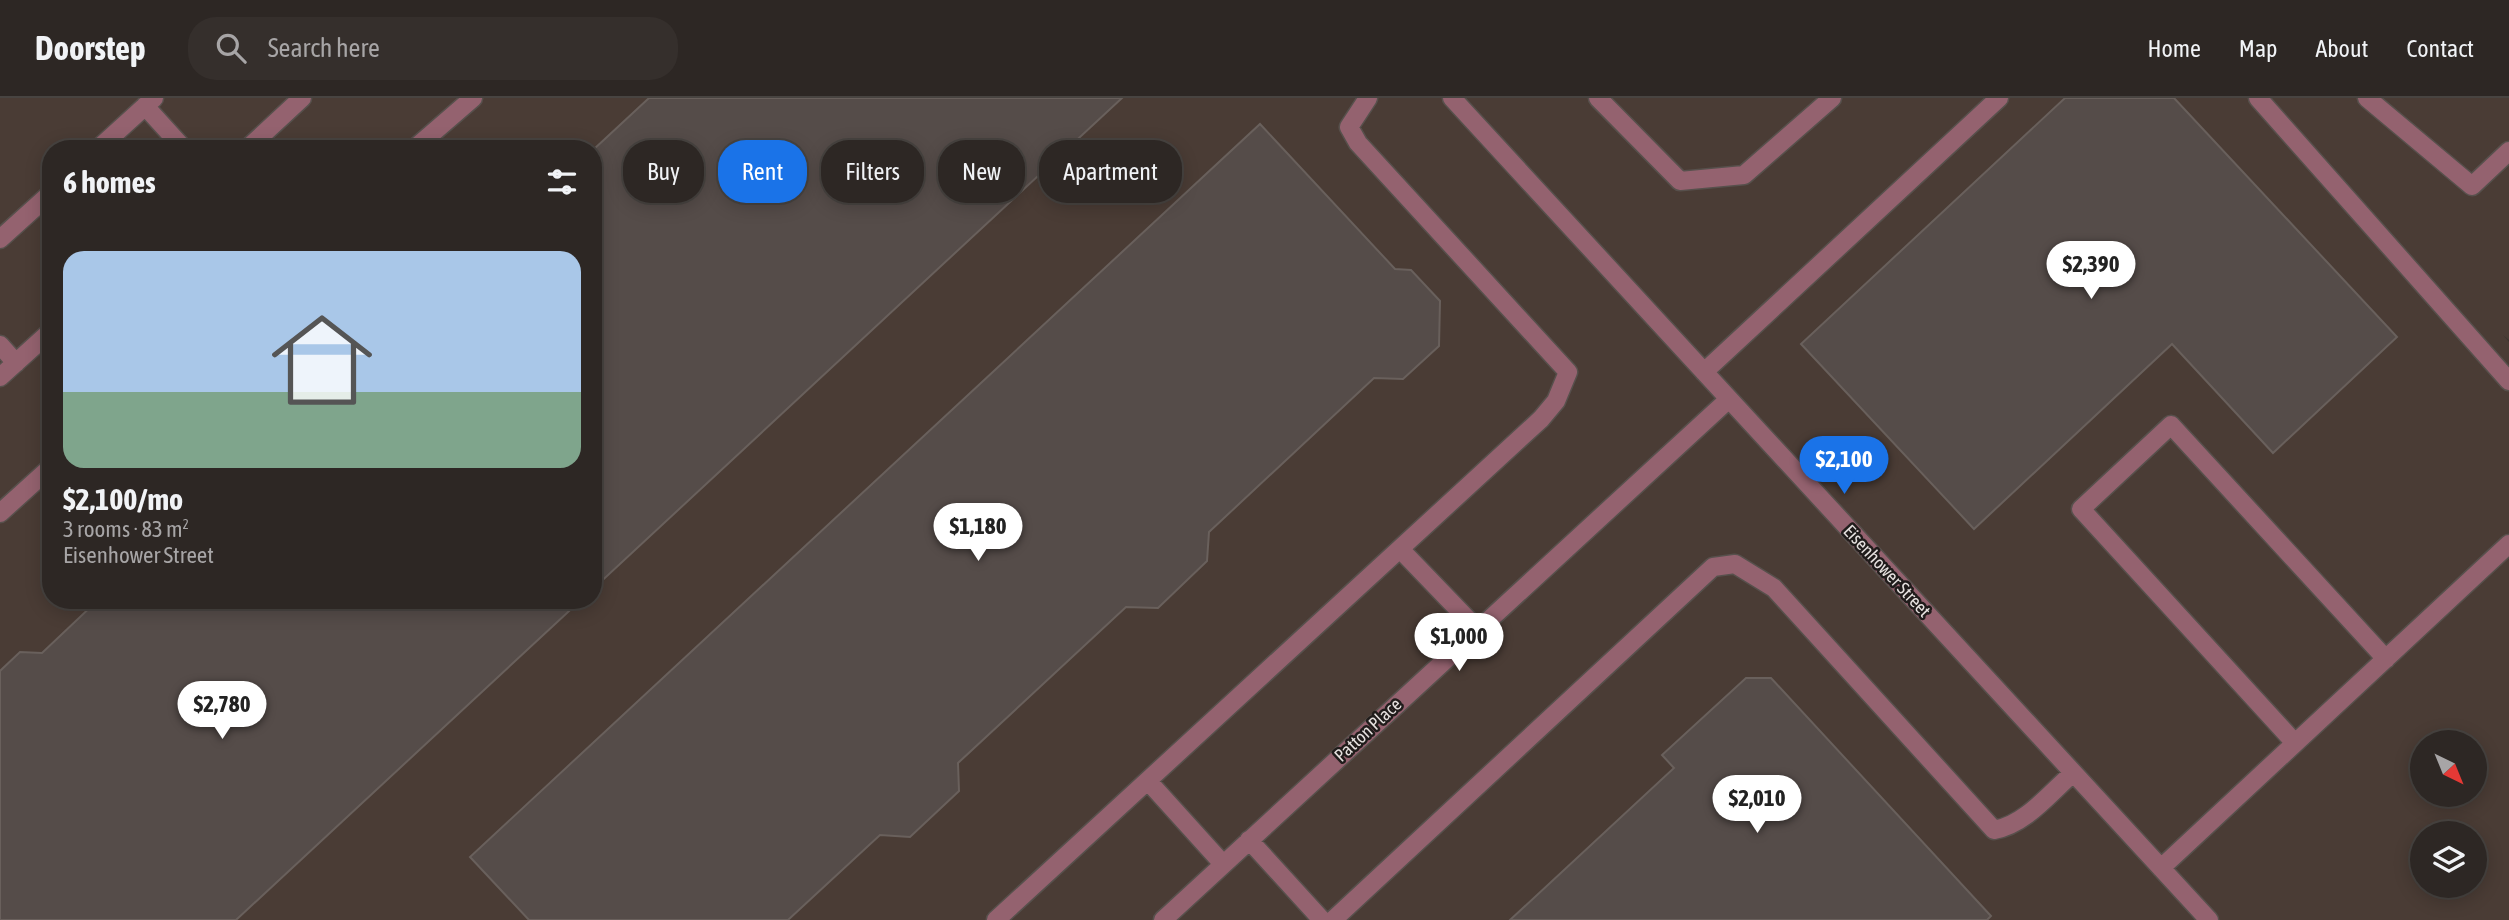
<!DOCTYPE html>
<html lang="en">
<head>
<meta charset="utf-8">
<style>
  body { margin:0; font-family:"Asap Condensed",sans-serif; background:#352f2c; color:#f1f3f6; height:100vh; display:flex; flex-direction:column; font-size:26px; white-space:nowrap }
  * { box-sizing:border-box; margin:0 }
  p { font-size:23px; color:#a7a5a6 }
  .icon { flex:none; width:38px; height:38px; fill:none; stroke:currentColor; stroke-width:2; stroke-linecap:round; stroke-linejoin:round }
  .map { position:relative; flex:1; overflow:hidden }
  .sheet { position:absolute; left:42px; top:42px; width:560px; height:469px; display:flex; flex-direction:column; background:#2d2724; border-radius:28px; box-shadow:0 4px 18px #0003,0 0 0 2px #484441 }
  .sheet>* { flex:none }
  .hud { position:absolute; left:623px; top:42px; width:665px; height:63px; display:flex; gap:14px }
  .needle { width:46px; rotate:137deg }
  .tools { position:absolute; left:2410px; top:632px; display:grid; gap:14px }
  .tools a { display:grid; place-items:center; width:77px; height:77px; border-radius:50%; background:#2d2724; box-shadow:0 4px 18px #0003,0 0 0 2px #484441; font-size:35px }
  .price { position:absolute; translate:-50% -60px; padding:0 16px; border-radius:24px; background:#fff; color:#222; font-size:23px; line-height:46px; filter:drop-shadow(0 2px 4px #0008) }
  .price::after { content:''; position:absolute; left:50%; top:42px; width:21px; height:16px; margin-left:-10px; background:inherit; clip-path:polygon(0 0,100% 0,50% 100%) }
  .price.selected { background:#1a73e8; color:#fff }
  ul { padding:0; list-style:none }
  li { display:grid; align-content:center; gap:14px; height:371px; padding:0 21px }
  li span { display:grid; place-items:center; height:217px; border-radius:21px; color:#555 }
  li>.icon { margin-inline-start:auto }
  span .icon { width:126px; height:126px; fill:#fffc; stroke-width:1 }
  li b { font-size:30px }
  h2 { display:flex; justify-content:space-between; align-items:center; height:84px; padding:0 21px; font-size:30px }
  .pill { padding:0 24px; border-radius:28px; background:#2d2724; box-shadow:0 4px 18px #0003,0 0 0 2px #484441; font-size:24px; line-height:63px }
  .pill.selected { background:#1a73e8; color:#fff }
  header { display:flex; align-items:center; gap:42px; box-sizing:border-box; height:98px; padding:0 35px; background:#2d2724; border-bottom:2px solid #484441 }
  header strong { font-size:33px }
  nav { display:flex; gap:38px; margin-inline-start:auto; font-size:24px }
  .search { width:490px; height:63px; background:#352f2c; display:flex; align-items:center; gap:18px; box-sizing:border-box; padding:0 24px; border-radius:28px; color:#a7a5a6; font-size:26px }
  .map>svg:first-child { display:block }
  .built { fill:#4a3c35; fill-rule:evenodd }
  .building { fill:#554c49; stroke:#69605c; stroke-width:2 }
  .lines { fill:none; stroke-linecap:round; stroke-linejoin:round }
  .minor-casing { stroke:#57504c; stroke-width:21 }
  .minor { stroke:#94626f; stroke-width:18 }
  .labels { text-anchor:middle; stroke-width:5; stroke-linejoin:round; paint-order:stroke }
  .street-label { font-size:18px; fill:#e6e1df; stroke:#201c1b }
</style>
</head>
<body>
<header>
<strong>Doorstep</strong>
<div class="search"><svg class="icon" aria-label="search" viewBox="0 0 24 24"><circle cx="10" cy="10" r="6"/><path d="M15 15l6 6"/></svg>Search here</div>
<nav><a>Home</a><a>Map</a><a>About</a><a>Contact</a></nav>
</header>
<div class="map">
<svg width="2509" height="822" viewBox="0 0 2509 822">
  <rect width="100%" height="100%" fill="#3c3430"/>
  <path class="built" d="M0,0H2509V242L2503,237L2509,244V822H0ZM51,51H593V502H51ZM2422,644H2474V696H2422ZM2422,735H2474V788H2422Z"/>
  <path class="building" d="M649,0H1122L593,491V52Z
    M2065,0H2174L2397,239L2273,355L2172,246L1974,431L1801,246Z
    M1260,26L1395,171L1411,172L1440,203L1439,248L1403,281L1374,280L1209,434L1207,463L1158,510L1126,509L958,665L959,693L910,739L880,737L788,822H529L470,759Z
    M98,502H581L236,822H0V573L20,554L42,555Z
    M1746,580H1771L1991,818L1987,822H1510L1674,670L1662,657Z"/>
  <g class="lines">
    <defs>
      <path id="minor" d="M1452,0L2209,822
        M1598,0L1680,83L1744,77L1832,0
        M2258,0L2509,283
        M2367,0L2472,88L2509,53
        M145,8L184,51
        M98,51L154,0
        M247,51L302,0
        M414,51L473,0
        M0,141L51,95
        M0,247L16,265
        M1704,274L1999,0
        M0,279L51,233
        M0,415L51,369
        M1400,451L1478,532
        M2295,645L2081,411L2171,327L2386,561
        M1148,683L1223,766
        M1249,742L1322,822
        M2161,770L2509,446
        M996,822L1541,321L1556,303L1568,274L1358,45L1349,29L1368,0
        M1163,822L1729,301
        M1333,822L1713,469L1735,466L1774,490L1994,732C2025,727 2050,695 2073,675"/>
    </defs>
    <use href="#minor" class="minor-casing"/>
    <use href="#minor" class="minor"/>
  </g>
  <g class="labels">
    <g class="street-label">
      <text transform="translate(1887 473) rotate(47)" y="6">Eisenhower Street</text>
      <text transform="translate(1368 632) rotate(-43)" y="6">Patton Place</text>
    </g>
  </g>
</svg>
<div class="tools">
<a><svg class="needle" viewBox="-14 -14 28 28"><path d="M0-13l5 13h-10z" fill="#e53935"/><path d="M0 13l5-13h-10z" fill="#a7a5a6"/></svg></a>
<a><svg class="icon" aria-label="layers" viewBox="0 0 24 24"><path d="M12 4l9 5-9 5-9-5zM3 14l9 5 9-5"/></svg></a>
</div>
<b class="price" style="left:2091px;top:203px">$2,390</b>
<b class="price selected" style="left:1844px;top:398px">$2,100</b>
<b class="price" style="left:978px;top:465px">$1,180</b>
<b class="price" style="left:1459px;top:575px">$1,000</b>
<b class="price" style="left:222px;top:643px">$2,780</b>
<b class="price" style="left:1757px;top:737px">$2,010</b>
<div class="hud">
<a class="pill">Buy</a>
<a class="pill selected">Rent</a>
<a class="pill">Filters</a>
<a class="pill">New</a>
<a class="pill">Apartment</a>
</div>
<section class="sheet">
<h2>6 homes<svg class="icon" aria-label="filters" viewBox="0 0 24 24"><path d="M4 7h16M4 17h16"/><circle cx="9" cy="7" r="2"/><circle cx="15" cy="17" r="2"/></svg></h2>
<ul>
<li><span style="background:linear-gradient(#a9c7e8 65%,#7fa58c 0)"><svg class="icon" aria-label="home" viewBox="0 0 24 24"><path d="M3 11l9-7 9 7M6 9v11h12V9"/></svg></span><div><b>$2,100/mo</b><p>3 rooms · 83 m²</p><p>Eisenhower Street</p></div></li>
</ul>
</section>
</div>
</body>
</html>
